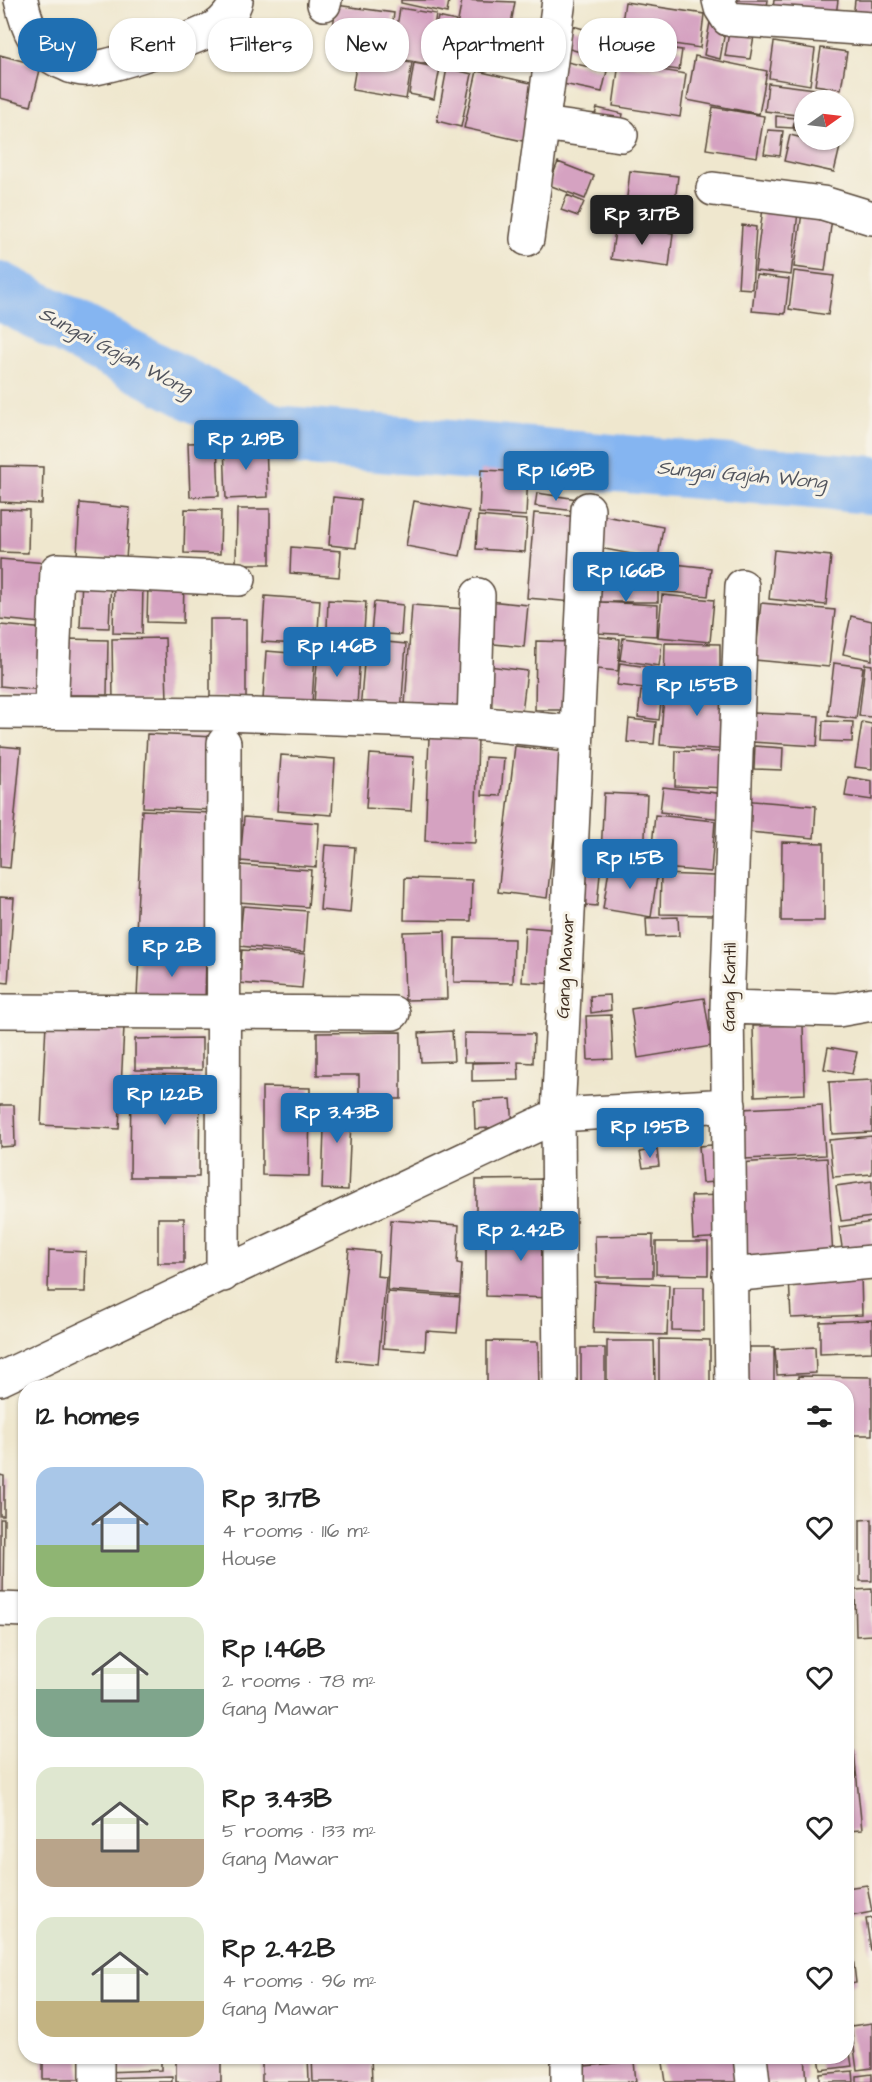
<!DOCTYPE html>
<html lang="en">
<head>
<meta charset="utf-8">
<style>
  body { margin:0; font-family:"Architects Daughter",sans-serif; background:#f6f6f6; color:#222; height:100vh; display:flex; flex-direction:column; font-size:22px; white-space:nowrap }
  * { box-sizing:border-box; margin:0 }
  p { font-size:20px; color:#767676 }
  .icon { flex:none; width:33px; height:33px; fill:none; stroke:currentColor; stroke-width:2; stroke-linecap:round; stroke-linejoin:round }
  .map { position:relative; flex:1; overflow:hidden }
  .drawer { position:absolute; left:18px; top:1380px; width:836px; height:684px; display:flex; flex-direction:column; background:#fff; border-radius:24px; box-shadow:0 2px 4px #0004 }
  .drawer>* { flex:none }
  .banner { position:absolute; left:18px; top:18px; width:837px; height:54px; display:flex; gap:12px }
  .needle { width:39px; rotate:76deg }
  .buttons { position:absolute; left:794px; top:90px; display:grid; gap:12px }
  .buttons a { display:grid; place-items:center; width:60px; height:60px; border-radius:50%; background:#fff; box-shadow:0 2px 4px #0004; font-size:30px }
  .price { position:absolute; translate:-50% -51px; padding:0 14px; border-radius:6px; background:#1f6fb2; color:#fff; font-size:20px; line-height:39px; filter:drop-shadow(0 2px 3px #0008) }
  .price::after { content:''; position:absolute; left:50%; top:36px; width:18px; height:14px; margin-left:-9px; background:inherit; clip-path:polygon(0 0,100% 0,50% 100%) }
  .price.active { background:#222; color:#fff }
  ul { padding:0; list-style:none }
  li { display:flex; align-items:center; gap:18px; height:150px; padding:0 18px }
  li span { display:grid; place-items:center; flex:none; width:168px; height:120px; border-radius:18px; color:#555 }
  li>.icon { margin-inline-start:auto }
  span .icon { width:72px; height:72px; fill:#fffc; stroke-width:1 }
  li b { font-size:26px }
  h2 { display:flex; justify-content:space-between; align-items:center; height:72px; padding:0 18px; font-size:26px }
  .chip { padding:0 21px; border-radius:24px; background:#fff; box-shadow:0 2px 4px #0004; font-size:21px; line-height:54px }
  .chip.active { background:#1f6fb2; color:#fff }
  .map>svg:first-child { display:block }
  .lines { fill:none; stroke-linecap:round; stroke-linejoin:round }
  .river { stroke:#85b5f1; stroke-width:58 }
  .building { fill:#d5a2c1 }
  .minor-casing { stroke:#564638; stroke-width:36 }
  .minor { stroke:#fff; stroke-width:33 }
  .labels { text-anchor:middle; stroke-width:6; stroke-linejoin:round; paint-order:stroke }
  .street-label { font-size:18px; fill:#3b2a1e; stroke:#f7f3e8 }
  .water-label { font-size:20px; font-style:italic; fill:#51545d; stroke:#f7f3e8 }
</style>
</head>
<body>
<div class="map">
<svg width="872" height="2082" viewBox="0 0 872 2082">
  <rect width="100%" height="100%" fill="#f7f3e8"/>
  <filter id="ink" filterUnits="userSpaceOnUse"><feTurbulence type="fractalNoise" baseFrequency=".0167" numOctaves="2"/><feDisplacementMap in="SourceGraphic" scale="12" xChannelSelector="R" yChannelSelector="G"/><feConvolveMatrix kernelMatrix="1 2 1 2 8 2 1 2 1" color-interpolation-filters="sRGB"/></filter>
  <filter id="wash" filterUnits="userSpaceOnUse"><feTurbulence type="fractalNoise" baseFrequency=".008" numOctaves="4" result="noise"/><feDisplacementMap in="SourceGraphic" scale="24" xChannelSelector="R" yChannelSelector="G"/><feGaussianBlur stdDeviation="1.35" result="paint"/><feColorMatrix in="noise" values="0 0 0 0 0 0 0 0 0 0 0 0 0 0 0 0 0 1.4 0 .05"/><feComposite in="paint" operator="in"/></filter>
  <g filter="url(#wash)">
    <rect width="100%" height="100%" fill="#efe7ce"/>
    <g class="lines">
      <path class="river" d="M0,291L274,434L872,485"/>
    </g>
    <g id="blocks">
      <path class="building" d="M401,0H449L447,13L401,3Z
        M462,0L515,2L506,51L454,42Z
        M734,0H768L766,13L732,8Z
        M774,0H838L836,15L773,8Z
        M855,0H872V21L853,19Z
        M625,2L704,14L700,48L620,36Z
        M336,5L394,13L388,57L330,50Z
        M400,8L436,14L428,64L392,58Z
        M438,17L456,21L449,51L432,47Z
        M711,17L727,20L720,59L704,55Z
        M731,20L756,24L750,59L725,56Z
        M569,25L610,36L604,59L563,47Z
        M774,42L815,49L810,85L769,78Z
        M643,45L682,50L679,70L640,65Z
        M821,48L847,52L841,89L815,85Z
        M0,55L41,66L31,106L0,98Z
        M358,55L412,63L406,99L352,90Z
        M695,56L767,71L759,114L687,100Z
        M563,61L607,71L602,92L558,83Z
        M414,63L440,68L434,99L409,94Z
        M619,63L686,74L680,117L613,106Z
        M447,68L472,74L461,127L437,121Z
        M477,71L535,84L523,141L464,128Z
        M768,83L831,91L830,100H804V132L794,130L796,115L765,111Z
        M713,107L764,116L757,157L706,149Z
        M597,108L623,114L620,127L593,121Z
        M776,116L795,118L793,128L776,127Z
        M768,130L783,131L780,156L764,154Z
        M790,135L840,147L834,172L784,161Z
        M558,162L594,176L585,199L549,185Z
        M630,171L678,176L672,228L624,222Z
        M567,195L584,202L578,216L561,210Z
        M763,208L798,212L791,275L755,271Z
        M802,213L832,218L825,271L794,267Z
        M616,224L673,233L669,267L611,259Z
        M742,225L756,227L752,289L738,288Z
        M794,271L834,276L828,315L789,309Z
        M756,275L789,279L785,314L752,311Z
        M217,442L219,496L190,497L188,443Z
        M266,443L268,497L226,499L224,445Z
        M0,466L43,467L42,504L0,502Z
        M481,470L528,472L526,516L479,513Z
        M537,493L577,499L575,511L535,506Z
        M333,497L361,500L356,548L329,545Z
        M414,501L469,511L460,556L406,546Z
        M80,503L130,508L126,559L77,555Z
        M0,509L29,510L28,553L0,552Z
        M185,509L221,510L220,554L184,553Z
        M237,509H270V564H236Z
        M534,513L580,517L574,602L527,598Z
        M600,515L663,527L658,559L594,547Z
        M478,516L527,520L525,552L476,549Z
        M291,547L341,551L339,577L290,573Z
        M774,550L831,556L826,605L769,599Z
        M0,559L47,563L42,623L0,619Z
        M665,563L711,568L708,596L662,591Z
        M593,572L658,573V602H600L658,605L657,636L596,633Z
        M82,577L111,578L109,628L80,627Z
        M114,583L143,584L142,634L113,633Z
        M148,583L184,584L183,623L147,622Z
        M662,595L714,600L710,642L658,637Z
        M265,596L320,600L317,645L262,642Z
        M328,600L366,602L364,631L327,628Z
        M489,601L528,605L524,647L484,643Z
        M374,602L403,605L401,635L371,633Z
        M761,603L835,610L829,667L755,660Z
        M412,605L465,609L458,709L405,705Z
        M851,616L872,621V660L843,654Z
        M210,619H246V698H210Z
        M0,625L47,629L43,690L0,686Z
        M590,636L620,639L618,671L587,668Z
        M165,638L167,700L113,702L112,639Z
        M623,638L662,643L659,666L620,660Z
        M67,639L108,640L107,695H66Z
        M366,640L406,644L401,713L360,710Z
        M536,641L571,642L570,710H535Z
        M665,643L720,644V683H664Z
        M318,648L360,651L357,707L314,704Z
        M266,651L315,655L312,702L263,700Z
        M620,663L655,668L652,689L617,685Z
        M834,663L863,667L856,719L828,715Z
        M865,664L872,665V717L859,716Z
        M489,666L527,671L522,712L484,707Z
        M665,684L733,689L729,750L660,745Z
        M641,691L662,693L659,720L638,717Z
        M754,713L819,716L817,746L752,742Z
        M629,719L656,722L654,744L627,742Z
        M823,721L853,722L852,742L822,741Z
        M862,722L872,724V769L855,767Z
        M147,734L216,737L213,810L143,807Z
        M429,737L478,738L475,843L425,841Z
        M0,746L21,748L10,868L0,867Z
        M515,746L564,752L547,898L498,892Z
        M755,746L783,748L782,770L754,769Z
        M676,751L732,752L731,788L675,786Z
        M370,754L414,757L411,811L366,808Z
        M281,755L335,759L332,815L277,811Z
        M485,757L504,758L501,796L482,795Z
        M848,777L872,781V800L845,796Z
        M663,787L725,794L722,819L660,812Z
        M604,793L647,795L644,858L601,855Z
        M741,800L816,806L814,838L738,831Z
        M142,810L212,813L206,955L135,952Z
        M655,815L715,821L711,872L650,867Z
        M244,817L319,823L316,867L240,861Z
        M782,842L824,843V921H781Z
        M325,845L355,847L350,913L320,910Z
        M578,861L601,863L597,906L574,904Z
        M610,862L658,870L651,917L603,909Z
        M240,865L311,870L308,907L238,902Z
        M661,874L715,876L714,915L660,914Z
        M405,878L472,880L471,921L404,920Z
        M0,897L14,898L8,983L0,982Z
        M243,906L307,911L304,952L239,946Z
        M678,917L679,936L647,937L646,918Z
        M525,927L562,930L559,984L522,982Z
        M445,931L447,999L405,1000L403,932Z
        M455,938L514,939L513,983L454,982Z
        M242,950L305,954L302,988L239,983Z
        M139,954L206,957L205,1001L137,998Z
        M610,995L611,1010L591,1013L590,996Z
        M704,998L712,1046L638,1058L631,1009Z
        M611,1015L613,1059L588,1060L586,1016Z
        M46,1023L124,1027L119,1129L41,1125Z
        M803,1025L805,1094L755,1096L753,1026Z
        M452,1031L454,1061L421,1062L419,1033Z
        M401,1032V1099H359V1075H317V1033Z
        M464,1033L534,1034L533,1063L518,1062L519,1080L472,1081V1063L512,1062H464Z
        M202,1038V1070H135V1039Z
        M828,1047L857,1052L852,1074L824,1069Z
        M131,1074L200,1075L199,1177H130Z
        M872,1080V1132L832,1134L829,1082Z
        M262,1087L310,1088L309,1176L262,1175Z
        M325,1098L352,1099L348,1190L322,1189Z
        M511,1099L513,1126L475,1129L474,1101Z
        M0,1105H14L15,1146L0,1147Z
        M822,1105L825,1155L745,1159L742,1109Z
        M872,1136V1174L833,1177L829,1140Z
        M725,1144L728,1181L702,1183L699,1146Z
        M657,1149L659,1166L643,1168L640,1152Z
        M827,1158L833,1257L742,1262L736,1163Z
        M545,1179V1223L476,1224V1180Z
        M872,1181V1217L841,1221L836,1186Z
        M724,1195L726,1237L693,1239L691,1196Z
        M158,1218H184V1263H158Z
        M391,1220L459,1225L457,1263L462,1264L460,1295L387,1290Z
        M872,1222V1256L844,1260L839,1227Z
        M486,1227L556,1228L555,1298L486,1296Z
        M653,1235V1277H596L595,1236Z
        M656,1242H708V1275L656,1274Z
        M349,1249L379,1252L377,1276L386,1277L378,1364L338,1360Z
        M49,1250L86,1252L85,1292H48Z
        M861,1274L862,1315L791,1318L789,1277Z
        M595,1282L669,1285L667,1335L593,1333Z
        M673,1287H704V1331L672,1330Z
        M387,1292L460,1297L457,1333L426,1331L425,1351L383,1348Z
        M872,1320V1352L820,1354V1322Z
        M659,1339L710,1340V1385H659Z
        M487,1341L538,1342L539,1388H487Z
        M607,1341H654L655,1382H607Z
        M741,1347H774V1388H742Z
        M815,1347L816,1373L777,1375L775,1349Z
        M581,1348H605V1384H581Z
        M798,1376L872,1377V1435H846V1388H798Z
        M0,1475L4,1476V1516H0Z
        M0,1519H4L3,1594H0Z
        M872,1519V1581H860V1520Z
        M872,1589V1635L856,1636L855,1590Z
        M854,1751L862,1830L846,1831V1752Z
        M867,1885L872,1912L846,1917V1888Z
        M872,1918V1951H871L866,1919Z
        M846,1932H850L856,1983L846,1985Z
        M872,2023V2068L857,2070L851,2026Z
        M846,2027L852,2066L821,2070L819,2056H846Z
        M43,2056H80V2079H43Z
        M103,2056H161V2070L104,2072Z
        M176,2056H221V2082H176Z
        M262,2056H308L309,2082H262Z
        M312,2056H371L372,2082H313Z
        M578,2056H633L634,2058L579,2064Z
        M662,2056H737L740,2082H666Z
        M756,2056H805L807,2082H757Z
        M634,2061L636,2082H576L575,2067Z
        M853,2071L854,2082H820V2074Z
        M872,2074V2082H857V2076Z
        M172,2076V2082H103V2078Z"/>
    </g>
  </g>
  <g filter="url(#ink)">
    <use href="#blocks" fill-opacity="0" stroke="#564638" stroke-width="1.5"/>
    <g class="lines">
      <defs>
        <path id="minor" d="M21,0C27,28 36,53 66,64C71,67 82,70 88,69C112,67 192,40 214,28C224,23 234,10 236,0
          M719,0L721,8L728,19L872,29
          M324,4L325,0
          M543,124L621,135
          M713,189L823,203L872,218
          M527,239L559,0
          M0,712L224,714L474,723L577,733
          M51,712L57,570L239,579
          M474,723L478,595
          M727,1007L838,1010L872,1004
          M0,1011L393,1013
          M223,1275L224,743
          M729,1275L872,1262
          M0,1379L558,1115L729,1105
          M560,1388L558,1115L588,509
          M732,1388L727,1007L742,586
          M0,1609L26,1610
          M97,2056V2082
          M568,2056V2082
          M750,2056L753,2082"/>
      </defs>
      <use href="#minor" class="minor-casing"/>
      <use href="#minor" class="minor"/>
    </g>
  </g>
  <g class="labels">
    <g class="street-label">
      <text transform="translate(565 966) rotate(-87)" y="6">Gang Mawar</text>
      <text transform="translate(729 987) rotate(-89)" y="6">Gang Kantil</text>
    </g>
    <g class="water-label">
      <text transform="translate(116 351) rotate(28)" y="7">Sungai Gajah Wong</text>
      <text transform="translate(742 474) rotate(5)" y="7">Sungai Gajah Wong</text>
    </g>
  </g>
</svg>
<div class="buttons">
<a><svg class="needle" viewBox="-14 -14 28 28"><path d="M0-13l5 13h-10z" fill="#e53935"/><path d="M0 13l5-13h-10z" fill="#767676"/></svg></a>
</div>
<b class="price active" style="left:642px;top:246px">Rp 3.17B</b>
<b class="price" style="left:246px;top:471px">Rp 2.19B</b>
<b class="price" style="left:556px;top:502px">Rp 1.69B</b>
<b class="price" style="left:626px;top:603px">Rp 1.66B</b>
<b class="price" style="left:337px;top:678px">Rp 1.46B</b>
<b class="price" style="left:697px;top:717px">Rp 1.55B</b>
<b class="price" style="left:630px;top:890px">Rp 1.5B</b>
<b class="price" style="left:172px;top:978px">Rp 2B</b>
<b class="price" style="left:165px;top:1126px">Rp 1.22B</b>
<b class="price" style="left:337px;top:1144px">Rp 3.43B</b>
<b class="price" style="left:650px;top:1159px">Rp 1.95B</b>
<b class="price" style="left:521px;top:1262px">Rp 2.42B</b>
<div class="banner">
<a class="chip active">Buy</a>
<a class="chip">Rent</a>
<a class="chip">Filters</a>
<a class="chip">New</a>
<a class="chip">Apartment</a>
<a class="chip">House</a>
</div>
<section class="drawer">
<h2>12 homes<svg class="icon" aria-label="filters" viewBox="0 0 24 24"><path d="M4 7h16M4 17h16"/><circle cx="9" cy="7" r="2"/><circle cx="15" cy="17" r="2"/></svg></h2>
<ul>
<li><span style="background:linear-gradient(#a9c7e8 65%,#8fb573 0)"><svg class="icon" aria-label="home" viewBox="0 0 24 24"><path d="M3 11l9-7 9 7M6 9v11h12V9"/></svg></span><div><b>Rp 3.17B</b><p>4 rooms · 116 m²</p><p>House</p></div><svg class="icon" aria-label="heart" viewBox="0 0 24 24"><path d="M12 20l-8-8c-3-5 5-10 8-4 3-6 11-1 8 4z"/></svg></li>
<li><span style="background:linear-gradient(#dfe7d0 60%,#7fa58c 0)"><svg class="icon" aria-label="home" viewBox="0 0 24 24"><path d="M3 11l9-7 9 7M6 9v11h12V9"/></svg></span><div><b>Rp 1.46B</b><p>2 rooms · 78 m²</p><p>Gang Mawar</p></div><svg class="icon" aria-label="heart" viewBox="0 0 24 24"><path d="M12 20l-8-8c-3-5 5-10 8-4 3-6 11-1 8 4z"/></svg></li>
<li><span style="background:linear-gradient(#dfe7d0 60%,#b9a48a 0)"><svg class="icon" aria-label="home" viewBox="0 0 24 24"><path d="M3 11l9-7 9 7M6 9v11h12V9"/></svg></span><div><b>Rp 3.43B</b><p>5 rooms · 133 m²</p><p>Gang Mawar</p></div><svg class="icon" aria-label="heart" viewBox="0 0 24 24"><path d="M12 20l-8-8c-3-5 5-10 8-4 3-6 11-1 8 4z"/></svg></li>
<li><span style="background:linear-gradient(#dfe7d0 70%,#c2b280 0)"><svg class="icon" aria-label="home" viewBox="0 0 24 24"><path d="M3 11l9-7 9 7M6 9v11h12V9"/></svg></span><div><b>Rp 2.42B</b><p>4 rooms · 96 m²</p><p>Gang Mawar</p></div><svg class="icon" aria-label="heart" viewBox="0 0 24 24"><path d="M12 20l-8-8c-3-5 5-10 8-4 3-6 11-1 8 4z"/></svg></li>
</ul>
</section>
</div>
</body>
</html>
